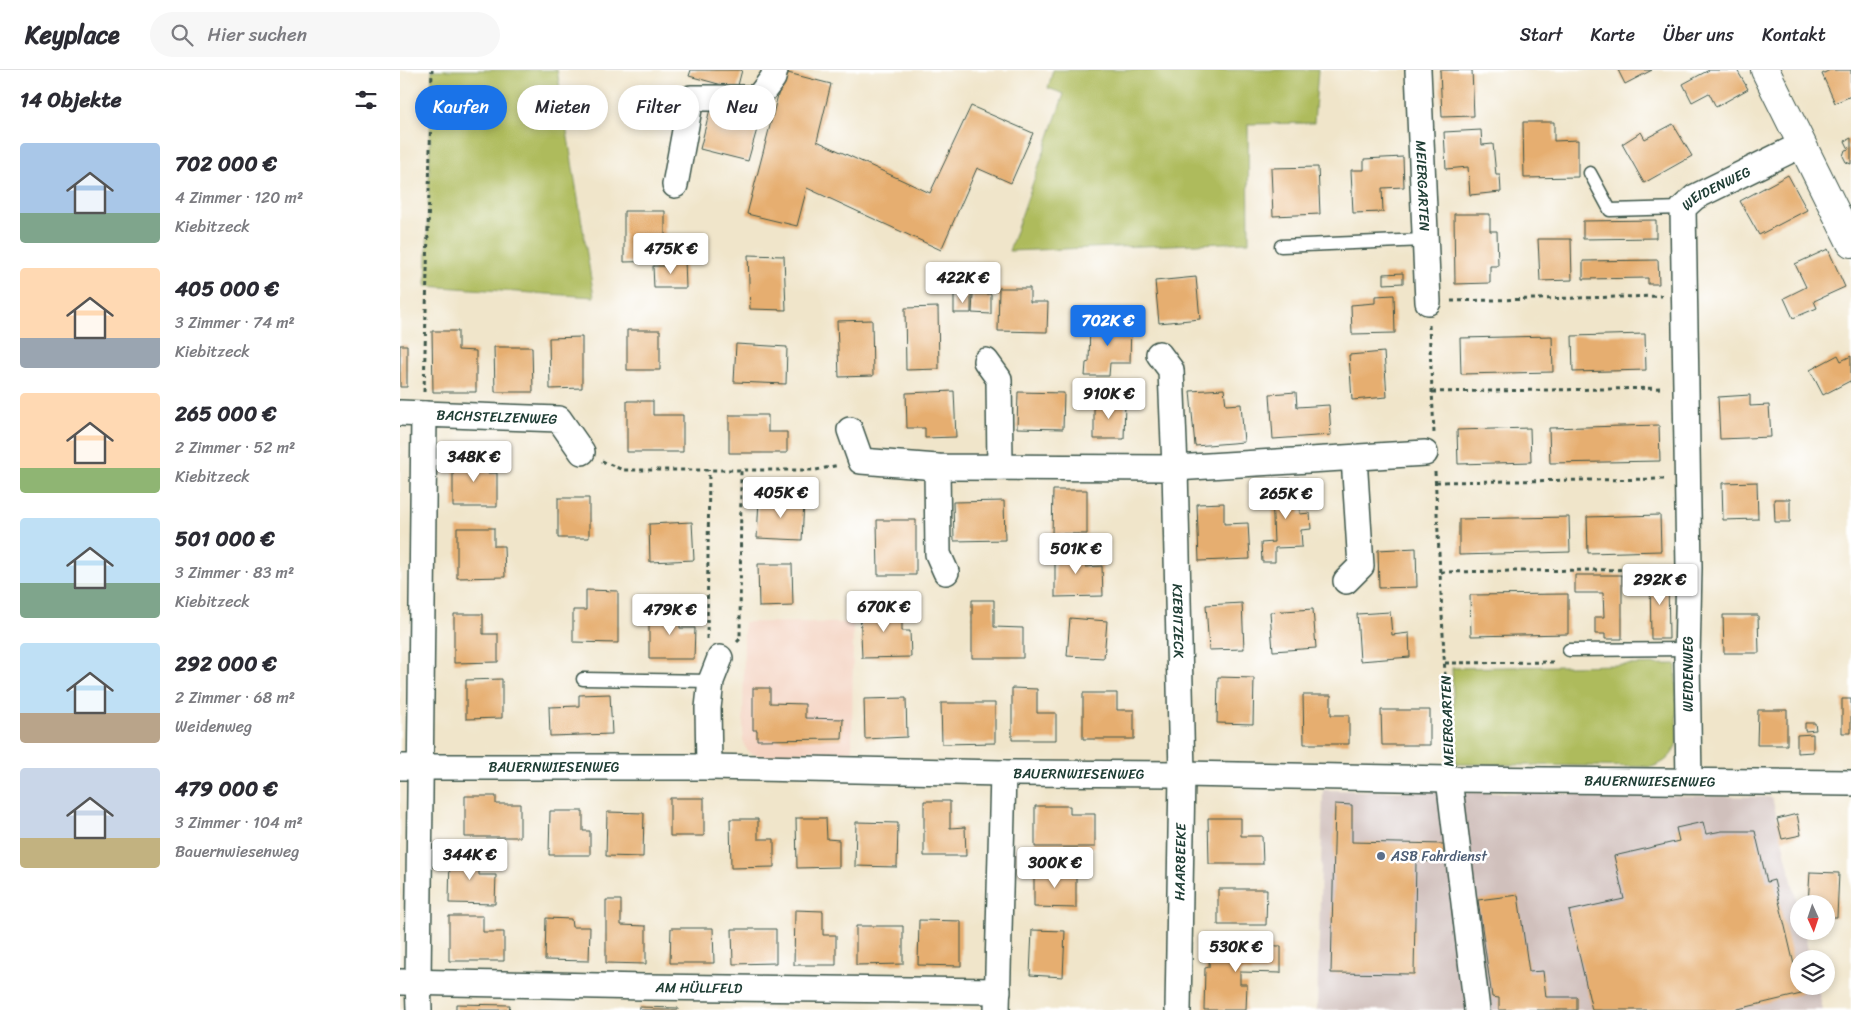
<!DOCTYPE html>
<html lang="de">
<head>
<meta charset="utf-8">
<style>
  body { margin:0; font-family:Sriracha,sans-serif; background:#f7f7f7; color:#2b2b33; height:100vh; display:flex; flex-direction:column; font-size:19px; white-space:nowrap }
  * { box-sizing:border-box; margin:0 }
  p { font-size:16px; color:#7c7c81 }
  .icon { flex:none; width:28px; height:28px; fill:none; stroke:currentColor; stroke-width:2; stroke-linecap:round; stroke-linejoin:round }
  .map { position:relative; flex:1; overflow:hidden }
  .drawer { display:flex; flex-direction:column; background:#fff; width:400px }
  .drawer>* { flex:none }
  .top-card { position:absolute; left:15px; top:15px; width:475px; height:45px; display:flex; gap:10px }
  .needle { width:32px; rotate:177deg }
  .controls { position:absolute; left:1390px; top:825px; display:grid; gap:10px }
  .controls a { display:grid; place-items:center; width:45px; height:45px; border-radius:50%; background:#fff; box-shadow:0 2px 8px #0003; font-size:25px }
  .price { position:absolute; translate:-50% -42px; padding:0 11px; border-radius:5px; background:#fff; color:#222; font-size:16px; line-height:32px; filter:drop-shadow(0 1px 2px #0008) }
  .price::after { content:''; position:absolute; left:50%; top:30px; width:15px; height:11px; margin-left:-8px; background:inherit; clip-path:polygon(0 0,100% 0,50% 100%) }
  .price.selected { background:#1a73e8; color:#fff }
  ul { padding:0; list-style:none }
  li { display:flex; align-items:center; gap:15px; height:125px; padding:0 20px }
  li span { display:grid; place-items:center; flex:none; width:140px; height:100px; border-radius:5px; color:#555 }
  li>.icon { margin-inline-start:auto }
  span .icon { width:60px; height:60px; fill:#fffc; stroke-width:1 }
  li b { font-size:21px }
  h2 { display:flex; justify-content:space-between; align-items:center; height:60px; padding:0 20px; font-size:21px }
  .tag { padding:0 18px; border-radius:22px; background:#fff; box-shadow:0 2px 8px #0003; font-size:18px; line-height:45px }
  .tag.selected { background:#1a73e8; color:#fff }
  header { display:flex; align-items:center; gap:30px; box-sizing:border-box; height:70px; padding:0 25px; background:#fff; border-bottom:1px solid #e1e1e2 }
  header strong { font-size:24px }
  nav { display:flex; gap:28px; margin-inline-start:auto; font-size:18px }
  .search { width:350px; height:45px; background:#f7f7f7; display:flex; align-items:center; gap:12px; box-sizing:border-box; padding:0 18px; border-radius:28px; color:#7c7c81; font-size:19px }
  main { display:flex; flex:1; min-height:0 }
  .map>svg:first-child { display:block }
  .built { fill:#f4d3c1 }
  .industrial { fill:#d0c0bc }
  .green { fill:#aebb5c; stroke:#667c48 }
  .building { fill:#e6ae70 }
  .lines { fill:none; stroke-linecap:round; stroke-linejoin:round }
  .service-casing { stroke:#3e564a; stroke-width:15 }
  .minor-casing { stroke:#3e564a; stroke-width:28 }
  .tertiary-casing { stroke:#3e564a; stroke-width:30 }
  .path { stroke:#3e564a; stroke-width:3; stroke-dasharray:4 4; stroke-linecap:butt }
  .service { stroke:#fff; stroke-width:12 }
  .minor { stroke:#fff; stroke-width:25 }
  .tertiary { stroke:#fff; stroke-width:28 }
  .service-dot { fill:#5c6f8a; stroke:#fff; stroke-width:2 }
  .labels { text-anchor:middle; stroke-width:5; stroke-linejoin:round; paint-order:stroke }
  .street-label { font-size:14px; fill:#1f3d34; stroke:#fff }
  .service-label { font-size:14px; fill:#4e5e75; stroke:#fff; text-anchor:start }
</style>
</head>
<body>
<header>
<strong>Keyplace</strong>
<div class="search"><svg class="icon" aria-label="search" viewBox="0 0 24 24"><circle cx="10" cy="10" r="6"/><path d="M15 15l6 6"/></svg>Hier suchen</div>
<nav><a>Start</a><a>Karte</a><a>Über uns</a><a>Kontakt</a></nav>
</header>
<main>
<section class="drawer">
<h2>14 Objekte<svg class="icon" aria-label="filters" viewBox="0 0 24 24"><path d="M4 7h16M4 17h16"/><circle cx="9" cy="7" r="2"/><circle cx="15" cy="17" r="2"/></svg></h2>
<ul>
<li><span style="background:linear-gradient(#a9c7e8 70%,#7fa58c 0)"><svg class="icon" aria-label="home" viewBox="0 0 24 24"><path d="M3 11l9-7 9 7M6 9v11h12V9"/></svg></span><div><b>702 000 €</b><p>4 Zimmer · 120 m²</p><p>Kiebitzeck</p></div></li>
<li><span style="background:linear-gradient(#ffd9b3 70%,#9aa5b1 0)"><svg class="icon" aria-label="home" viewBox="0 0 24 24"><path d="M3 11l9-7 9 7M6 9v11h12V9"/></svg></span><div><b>405 000 €</b><p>3 Zimmer · 74 m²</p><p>Kiebitzeck</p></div></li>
<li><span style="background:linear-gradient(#ffd9b3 75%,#8fb573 0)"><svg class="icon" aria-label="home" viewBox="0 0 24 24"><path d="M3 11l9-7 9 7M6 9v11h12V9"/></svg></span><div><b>265 000 €</b><p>2 Zimmer · 52 m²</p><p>Kiebitzeck</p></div></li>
<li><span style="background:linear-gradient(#bfe0f5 65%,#7fa58c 0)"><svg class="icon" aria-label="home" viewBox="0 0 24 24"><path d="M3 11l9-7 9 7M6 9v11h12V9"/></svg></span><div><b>501 000 €</b><p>3 Zimmer · 83 m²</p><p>Kiebitzeck</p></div></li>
<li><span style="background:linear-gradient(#bfe0f5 70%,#b9a48a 0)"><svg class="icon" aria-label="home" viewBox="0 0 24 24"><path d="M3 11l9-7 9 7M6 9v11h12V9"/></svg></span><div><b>292 000 €</b><p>2 Zimmer · 68 m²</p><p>Weidenweg</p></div></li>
<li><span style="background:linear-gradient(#c9d6e8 70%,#c2b280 0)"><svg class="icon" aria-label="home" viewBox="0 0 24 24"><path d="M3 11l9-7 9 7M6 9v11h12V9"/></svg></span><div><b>479 000 €</b><p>3 Zimmer · 104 m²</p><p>Bauernwiesenweg</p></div></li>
</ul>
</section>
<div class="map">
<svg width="1451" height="940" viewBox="0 0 1451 940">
  <rect width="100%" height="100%" fill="#fff"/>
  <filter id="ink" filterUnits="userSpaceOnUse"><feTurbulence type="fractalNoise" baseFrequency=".02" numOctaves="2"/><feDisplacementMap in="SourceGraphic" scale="10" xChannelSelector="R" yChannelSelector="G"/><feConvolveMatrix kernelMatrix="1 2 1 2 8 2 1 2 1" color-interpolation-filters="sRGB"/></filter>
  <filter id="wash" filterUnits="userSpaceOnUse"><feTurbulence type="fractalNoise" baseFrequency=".0096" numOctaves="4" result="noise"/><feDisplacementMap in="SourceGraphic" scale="20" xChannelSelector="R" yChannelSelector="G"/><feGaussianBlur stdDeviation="1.12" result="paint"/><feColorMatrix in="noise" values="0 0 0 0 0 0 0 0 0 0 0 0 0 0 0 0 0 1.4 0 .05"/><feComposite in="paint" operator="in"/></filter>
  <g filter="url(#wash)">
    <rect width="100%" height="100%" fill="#f0e5ca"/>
    <path class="built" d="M344,552L453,553L452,687H360L350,683L345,677L343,670Z"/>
    <path class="industrial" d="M923,720L1372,727L1399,841V861H1404L1410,889H1399V916H1417L1423,940H917Z"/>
    <path class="green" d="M32,0H157L194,227L26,216Z
      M653,0H918L914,53L848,54L849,172L609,181L664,24L648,18Z
      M1276,594L1277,673C1272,687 1266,692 1252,697L1056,694L1052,598Z"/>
    <g id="blocks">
      <path class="building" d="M291,0H342L337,19L289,6Z
        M1040,0H1072L1074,46L1042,47Z
        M1218,0H1252L1225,14Z
        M1309,0H1337L1348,19L1316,37L1309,23L1292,32L1283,14Z
        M1430,0H1451V26L1435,33L1422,4Z
        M384,2L431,14L417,71L530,123L571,36L633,63L611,113L577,98L541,180L407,118L397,156L347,144Z
        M310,39L359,52L348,91L300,79Z
        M1123,52H1154V71L1178,70V107L1124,108Z
        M1273,54L1292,86L1244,113L1222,74L1241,62L1245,69Z
        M1081,60L1082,75L1093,74L1096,105H1100L1101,122L1070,125L1068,97L1046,99L1044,62Z
        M1451,68V94L1446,92L1443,86L1445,80L1449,79L1445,71Z
        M1003,87L1004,117L982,118L983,142L953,143L951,100H964V89Z
        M918,97L920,144L873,146L871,98Z
        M1388,105L1407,140L1359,165L1340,131Z
        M224,141H265V191L224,192Z
        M1054,144H1090V161H1097L1098,196H1090V213L1055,214Z
        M1256,150V168L1183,169V151Z
        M1138,169H1171L1172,210L1140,211Z
        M1428,179L1445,217L1414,231L1417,238L1393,248L1384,228L1406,217L1395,194Z
        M348,185L384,186L386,240L350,239Z
        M266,189H285L286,218H254L253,196H266Z
        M1258,190L1259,214H1248V208L1183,209V191Z
        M1003,203V213L984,214V204Z
        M796,207L800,249L759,253L755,211Z
        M599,218H630V232H648L647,262L598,261Z
        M571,224V243H554V225Z
        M573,224H591V244L572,243Z
        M994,225L995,263L952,264L951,235L975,233V226Z
        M538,237L539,299L506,300L505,238Z
        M472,250L473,306L439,307L437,251Z
        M690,253H731L730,293H710L709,306H685L686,293L689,292Z
        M227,260H260V300H227Z
        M32,261H58V280L76,281V322H33Z
        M1245,264L1246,300L1173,302L1172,266Z
        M1152,266L1153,302L1061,304L1060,268Z
        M182,267V318L150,319L149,268Z
        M336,274L387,277L386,314L334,312Z
        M0,275H7V317H0Z
        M94,277H132L133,322H95Z
        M984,282L987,327L952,330L949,285Z
        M1438,285L1441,291L1451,286V313L1450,311L1423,325L1410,300Z
        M824,319L826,335L841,334L844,372L795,376L790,321Z
        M554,321L556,367L525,368V358H507L506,323Z
        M618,322L664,323L663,359L617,358Z
        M896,322L897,337L929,335L931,365L873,369L870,324Z
        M1350,325V336L1369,335L1371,367L1320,369L1318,327Z
        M227,331H253V345H283V382H227Z
        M694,331L725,332L724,369H694Z
        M329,345H368V362H387V383H329Z
        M1259,355L1260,391L1150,393L1149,358Z
        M1130,358L1131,392L1058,394L1057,360Z
        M53,386H86L87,403H97V437H53Z
        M899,408L900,444L910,443L911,459L901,460L902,477L875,478V492H862L861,473L874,472L872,425H881L880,409Z
        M1357,412L1358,449L1323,450L1322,413Z
        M653,420H687V464H652Z
        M158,428H189V468H158Z
        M359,429L404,431L402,470L357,468Z
        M1374,429H1390V452H1375Z
        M604,431L605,470L554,471L553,432Z
        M824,433V454L848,453L850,489L799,491L797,434Z
        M1260,445L1261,481L1188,483L1187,447Z
        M1169,447L1170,482L1059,485V449Z
        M477,450H516V505H478Z
        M292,452L294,490L250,492L249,454Z
        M57,458H94V476H104L105,507L57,508Z
        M1016,478L1017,517L979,518L978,480Z
        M655,479H684L685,497L702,496L703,526L655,527Z
        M358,494H392L393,536L359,537Z
        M1250,504H1268L1269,569H1251Z
        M1175,505H1222V569H1205V564H1195V547H1204L1203,523H1175Z
        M186,520L218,521V573L173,572V540H186Z
        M1168,524V564L1071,566L1070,525Z
        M572,530H594V557L623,558V588H572Z
        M842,533L844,579L809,580L806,535Z
        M502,535V561H510L511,587L462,588L460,536Z
        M249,539H280V558H295L294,589H249Z
        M913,539L916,578L873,581L870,542Z
        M990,542L992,565L1009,563L1010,587L960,591L957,544Z
        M54,544H83V564H98V592L54,593Z
        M1323,545H1358L1359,583H1324Z
        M670,548L707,551L704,588L667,586Z
        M818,607L854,608L853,654L817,653Z
        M102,609V648L66,649V610Z
        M353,618H370V633L405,634V648L443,649L442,669L357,670V660H353Z
        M612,618L637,619V643H656V670H612Z
        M683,623H717V640H734V669H683Z
        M210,624L212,664L150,666L149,637L179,636V625Z
        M903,625H931V645H949V674H904Z
        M506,628L507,667L465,669L464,629Z
        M1442,629H1451V663H1442Z
        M541,633H595V673L542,674Z
        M981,640H1030V675H982Z
        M1358,640H1387V675H1357Z
        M1405,653H1415L1416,660L1405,661Z
        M1413,664V682L1397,683V665Z
        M65,726H96V734H120V767H65Z
        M270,728H304V766H270Z
        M524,731H550V758L565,757L566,786H524Z
        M935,734L952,735V772L1044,774V792L1016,791L1014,904L931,903Z
        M635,736H670V744H695V777H635Z
        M150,741H183V761H190V785H149Z
        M207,742L244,743L243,787L206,786Z
        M1397,744L1401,765L1382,769L1377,749Z
        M396,748H426L427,769L439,770V797L397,798Z
        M808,748H841V766H862L863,794H809Z
        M330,749H358V769H374V797L331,798Z
        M456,752L498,753L497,797L455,796Z
        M1303,752L1306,764L1322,761H1355L1367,812L1374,810L1401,924L1334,940H1192L1169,841L1224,829L1214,786L1279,771L1276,758Z
        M50,783L79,784V805H96L95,834L49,833Z
        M634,801H676V838L634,837Z
        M1410,802L1439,803L1437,847H1426V834H1408Z
        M818,819H867L866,855H818Z
        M1118,825L1129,902L1143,901L1146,927H1177V940H1099V928L1092,927L1078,830Z
        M206,830H221V855L246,856V894L206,893Z
        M395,840L423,841V865H436V895H394Z
        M49,846H83V862H104V891H49Z
        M146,848L171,849L172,857H190L189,891L145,890Z
        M519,850L561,851V896L518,895Z
        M456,856H503V894L456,895Z
        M271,858H313L314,893H270Z
        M332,859H376V893L333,894Z
        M632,860L665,861L663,907L630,905Z
        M810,875L881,876V903L840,902V914H847L846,940H804L805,898L809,897Z
        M56,934L110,935L109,940H56Z
        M239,937L278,938V940H239Z"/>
    </g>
  </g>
  <g filter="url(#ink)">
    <use href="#blocks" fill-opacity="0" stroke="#3e564a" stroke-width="1"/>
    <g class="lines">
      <defs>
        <path id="service" d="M1190,103L1210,140L1283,138
          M881,176L1025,170
          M1169,580L1288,579
          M183,609L311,611"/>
        <g id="minor">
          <path id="s1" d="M1018,0L1028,232"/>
          <path d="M275,115L291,28H358L373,8L375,0"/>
          <path id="s2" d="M759,284L771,300L775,398L782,704L778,940"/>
          <path d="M586,291L599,309L600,397"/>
          <path d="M0,343L24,344"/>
          <path d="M450,360L461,391L537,397L775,398L1025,383"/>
          <path d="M537,397L538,484L546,502"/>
          <path d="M946,511L961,496L954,388"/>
          <path id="s3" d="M0,697H309L603,703L782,704L1049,709L1451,713"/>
          <path d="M309,697L308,638L311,611L320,588"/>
          <path d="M1049,709L1077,940"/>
          <path id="s4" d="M1289,711L1287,589L1289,498L1283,138L1295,127L1401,75"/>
          <path id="s5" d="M0,912L245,917L598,921"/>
          <path id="s6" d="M19,940L18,912L24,344L159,349L182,382"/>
          <path d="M597,940L603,703"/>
        </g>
        <path id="tertiary" d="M1365,0L1451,173"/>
      </defs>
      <use href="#service" class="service-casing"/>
      <use href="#minor" class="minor-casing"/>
      <use href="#tertiary" class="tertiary-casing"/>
      <path class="path" d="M1051,231L1262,226
        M1029,255L1034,363
        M24,322L32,0
        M1032,322L1264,318
        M202,391L223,400H416L439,395
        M1035,402L1049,686
        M1036,412L1264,409
        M1041,502L1266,499
        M307,569L309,400
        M337,572L340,569L341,400
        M1045,593L1156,592"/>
      <use href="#service" class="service"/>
      <use href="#minor" class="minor"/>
      <use href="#tertiary" class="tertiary"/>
    </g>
  </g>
  <circle class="service-dot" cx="981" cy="786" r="5"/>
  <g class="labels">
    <g class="street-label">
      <text dy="5" stroke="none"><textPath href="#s1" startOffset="116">MEIERGARTEN</textPath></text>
      <text dy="5" stroke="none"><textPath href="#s4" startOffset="612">WEIDENWEG</textPath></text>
      <text dy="5" stroke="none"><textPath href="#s6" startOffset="669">BACHSTELZENWEG</textPath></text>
      <text dy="5" stroke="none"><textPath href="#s2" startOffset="271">KIEBITZECK</textPath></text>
      <text transform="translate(1288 604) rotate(-90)" y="5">WEIDENWEG</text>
      <text transform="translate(1047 651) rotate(-92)" y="5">MEIERGARTEN</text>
      <text dy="5" stroke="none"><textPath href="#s3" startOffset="154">BAUERNWIESENWEG</textPath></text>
      <text dy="5" stroke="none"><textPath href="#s3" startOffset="679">BAUERNWIESENWEG</textPath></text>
      <text dy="5" stroke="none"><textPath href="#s3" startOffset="1250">BAUERNWIESENWEG</textPath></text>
      <text transform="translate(780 792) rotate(-89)" y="5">HAARBEEKE</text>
      <text dy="5" stroke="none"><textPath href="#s5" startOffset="299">AM HÜLLFELD</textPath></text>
    </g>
    <g class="service-label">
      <text x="991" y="791">ASB Fahrdienst</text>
    </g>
  </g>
</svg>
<div class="controls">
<a><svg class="needle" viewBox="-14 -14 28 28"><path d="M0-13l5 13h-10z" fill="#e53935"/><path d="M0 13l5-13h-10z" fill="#7c7c81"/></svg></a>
<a><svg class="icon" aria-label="layers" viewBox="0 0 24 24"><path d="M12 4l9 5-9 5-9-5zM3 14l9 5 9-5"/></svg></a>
</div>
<b class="price" style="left:271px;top:205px">475K €</b>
<b class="price" style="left:563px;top:234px">422K €</b>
<b class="price selected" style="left:708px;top:277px">702K €</b>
<b class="price" style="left:709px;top:350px">910K €</b>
<b class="price" style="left:74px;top:413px">348K €</b>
<b class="price" style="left:381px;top:449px">405K €</b>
<b class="price" style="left:886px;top:450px">265K €</b>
<b class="price" style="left:676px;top:505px">501K €</b>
<b class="price" style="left:1260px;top:536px">292K €</b>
<b class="price" style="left:484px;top:563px">670K €</b>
<b class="price" style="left:270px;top:566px">479K €</b>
<b class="price" style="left:70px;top:811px">344K €</b>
<b class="price" style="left:655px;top:819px">300K €</b>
<b class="price" style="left:836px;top:903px">530K €</b>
<div class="top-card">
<a class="tag selected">Kaufen</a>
<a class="tag">Mieten</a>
<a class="tag">Filter</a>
<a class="tag">Neu</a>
</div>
</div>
</main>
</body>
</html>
